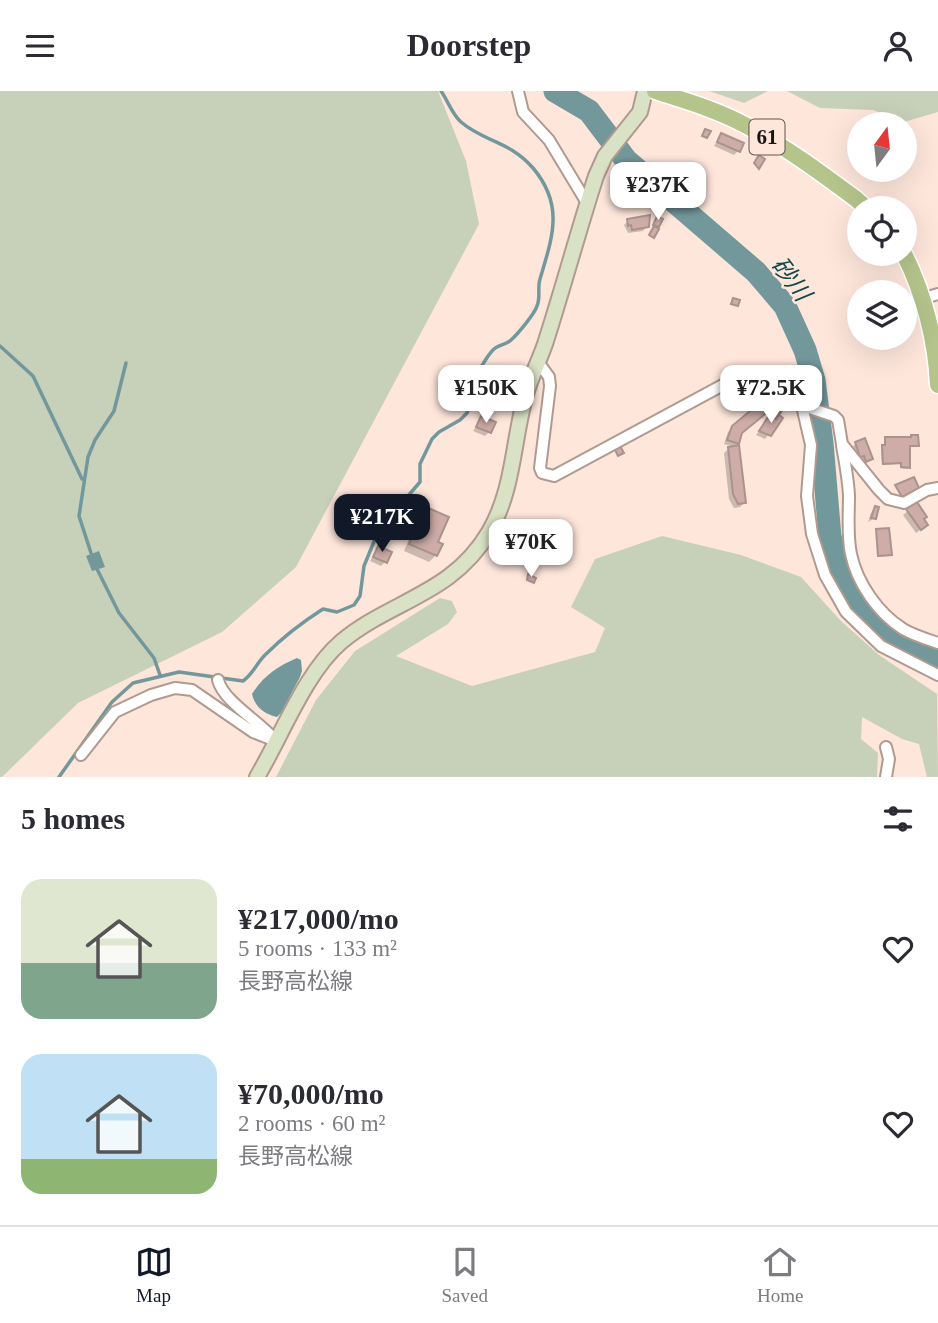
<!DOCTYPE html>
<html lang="en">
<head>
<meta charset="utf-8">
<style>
  body { margin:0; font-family:"Times New Roman","Noto Sans JP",serif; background:#f2f2f3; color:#2b2b33; height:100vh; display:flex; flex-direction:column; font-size:26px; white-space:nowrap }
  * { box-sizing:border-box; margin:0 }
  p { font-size:23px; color:#7c7c81 }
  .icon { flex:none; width:38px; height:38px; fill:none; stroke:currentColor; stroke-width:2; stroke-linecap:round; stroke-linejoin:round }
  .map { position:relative; height:686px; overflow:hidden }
  .sheet { display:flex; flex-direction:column; background:#fff; flex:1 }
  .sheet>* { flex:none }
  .needle { width:46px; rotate:15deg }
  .tools { position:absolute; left:847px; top:21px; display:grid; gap:14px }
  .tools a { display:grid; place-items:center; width:70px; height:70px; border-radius:50%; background:#fff; box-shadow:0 7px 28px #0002; font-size:35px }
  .price { position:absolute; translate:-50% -60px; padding:0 16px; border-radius:14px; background:#fff; color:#222; font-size:23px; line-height:46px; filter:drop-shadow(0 2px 4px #0008) }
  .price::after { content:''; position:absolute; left:50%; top:42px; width:21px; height:16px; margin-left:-10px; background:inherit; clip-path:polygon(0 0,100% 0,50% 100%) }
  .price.on { background:#111827; color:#fff }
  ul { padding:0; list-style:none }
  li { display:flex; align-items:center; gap:21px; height:175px; padding:0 21px }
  li span { display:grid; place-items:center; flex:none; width:196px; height:140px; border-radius:21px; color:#555 }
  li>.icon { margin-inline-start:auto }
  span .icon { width:84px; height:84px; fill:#fffc; stroke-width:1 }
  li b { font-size:30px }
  h2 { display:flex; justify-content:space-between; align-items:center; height:84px; padding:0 21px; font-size:30px }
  header { display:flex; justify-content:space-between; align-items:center; height:91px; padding:0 21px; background:#fff; font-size:32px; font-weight:700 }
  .tabs { display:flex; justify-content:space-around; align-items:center; height:98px; border-top:2px solid #e1e1e2; background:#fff; font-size:19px; color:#7c7c81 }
  .tabs a { display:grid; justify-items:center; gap:4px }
  .tabs .on { color:#111827 }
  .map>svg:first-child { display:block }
  .green { fill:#c7d0b8 }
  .water { fill:#73989c }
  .shadow { fill:#0003 }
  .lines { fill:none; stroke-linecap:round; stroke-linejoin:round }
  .stream { stroke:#73989c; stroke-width:3.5 }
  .river { stroke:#73989c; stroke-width:23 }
  .building { fill:#ceaca7; stroke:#ab928f; stroke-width:2 }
  .minor-casing { stroke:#b09a90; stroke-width:14 }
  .secondary-casing { stroke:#b09a90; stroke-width:18 }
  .primary-casing { stroke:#fff; stroke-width:19 }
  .minor { stroke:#fff; stroke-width:10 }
  .secondary { stroke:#dae2c5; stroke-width:14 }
  .primary { stroke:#b5c48b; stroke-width:16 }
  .labels { text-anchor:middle; stroke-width:5; stroke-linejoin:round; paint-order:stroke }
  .shield { fill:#fee6db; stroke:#60544e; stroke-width:2 }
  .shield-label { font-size:21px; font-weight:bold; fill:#1d1511 }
  .water-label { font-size:24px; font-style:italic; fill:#0f484d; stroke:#fee6db }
</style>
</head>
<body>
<header><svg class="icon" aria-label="menu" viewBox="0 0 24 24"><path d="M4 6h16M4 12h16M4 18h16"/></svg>Doorstep<svg class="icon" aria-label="person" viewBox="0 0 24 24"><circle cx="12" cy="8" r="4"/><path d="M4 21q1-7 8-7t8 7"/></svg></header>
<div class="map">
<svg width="938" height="686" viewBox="0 0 938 686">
  <rect width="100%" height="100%" fill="#fee6db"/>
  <path class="green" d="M0,0H438L466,70L479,133L296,476L222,541L78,612L2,686H0Z
    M709,0H768L744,12Z
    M787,0H938V21L904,31L873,19L820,17Z
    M662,445L741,464L801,486L841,530L879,564L937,603L938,686H927L919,653L902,648L862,626L861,648L878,662L877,686H276L316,609L355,560L440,507L452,510L457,521L448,533L396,565L472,595L595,561L605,537L571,516L595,468Z"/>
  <path class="water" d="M99,460L105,476L92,480L86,465Z
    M297,567L301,569L302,580L300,586L281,622L277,626C264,623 255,616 252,603C263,585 278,575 297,567Z"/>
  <path class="shadow" d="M721,44L738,60L734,64L714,55Z
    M628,130L647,135L643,140L628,142L624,134Z
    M485,311L487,324L484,327L489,341L485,345L473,340L484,325L480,323Z
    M776,325L781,328L765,348L756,344L766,330Z
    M733,336L740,342L737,352L732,357L744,412L740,416L734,417L729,408L724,362L731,355L724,353L728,341Z
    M886,348L917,354L908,356L907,378L900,377V373L882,374L881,358L884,356Z
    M856,352L871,368L866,372L862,374L852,357Z
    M916,413L922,428V438L916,442L903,424Z
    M876,417L875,427L868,431L871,422Z
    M426,418L436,464L429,471L404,460L419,425Z
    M877,440L890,463L888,465L877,466Z
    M378,457L385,471L381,475L370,470Z"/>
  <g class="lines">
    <path class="stream" d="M0,255L33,285L82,388
      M92,465L79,425L88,366L95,349L114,320L126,272
      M96,476L119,522L154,567L160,584
      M59,686L112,611L133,592L179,581L243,590C253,583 256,573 265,564C283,546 301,532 323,518L337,521L354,514L360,505L364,475L382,431L385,426L398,421L402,412L420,391V373L432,348L439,341L460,329L467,322L470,312L468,293C480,282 484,268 493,259C497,254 506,254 511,249C518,243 535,222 537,215C541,206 537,197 540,188C552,147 565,115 533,77C510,50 484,51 461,31C452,23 448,10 441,0"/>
    <path class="river" d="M555,0L589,20L626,69L756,181L785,215L805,259L814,289L822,352L830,446L845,491L867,521L896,547L938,567"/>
  </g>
  <path class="building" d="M705,38L711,40L707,47L702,45Z
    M721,42L744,52L740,61L717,51Z
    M759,64L765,68L759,78L754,72Z
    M650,124L649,136L632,139L631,134L628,135L627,128Z
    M657,125L663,128L659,136L653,134Z
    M654,135L659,138L654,147L649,144Z
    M733,207L740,209L738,215L731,213Z
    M486,308L495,312L489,325L480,321Z
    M763,309L770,319L742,342L739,353L727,349L732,335Z
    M776,314L783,318L776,328L769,323Z
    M770,323L776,328L779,324L783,327L771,345L759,340Z
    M481,325L496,331L491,342L476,336Z
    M911,344H918L919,355H910V377L901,376V372L883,373L882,354H885V346H911Z
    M865,347L873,368L866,371L864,365L860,366L855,351Z
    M739,354L746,412L738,413L733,403L728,356Z
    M620,355L624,362L618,365L614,357Z
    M914,386L919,397L902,406L895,394Z
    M917,411L927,426L924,428L928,434L921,439L906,418Z
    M875,415L879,416L876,428L871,427Z
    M426,416L449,426L438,451L443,453L437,465L409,453Z
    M889,437L892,464L878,465L876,438Z
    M378,455L392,461L387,472L373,466Z
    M528,483L536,487L534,492L527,489Z"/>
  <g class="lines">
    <defs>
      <path id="minor" d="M518,0L523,21L549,49L587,112
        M921,208L938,203
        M538,271L549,286L550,295L540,377L542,382L554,385L734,288L742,286L779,307L834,325L838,329L842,353L879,399L888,408L904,412L927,399L938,397
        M802,315L811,354L807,405L812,443L825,484L846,521L881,555L938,584
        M842,355C845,371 848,388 849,404C849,424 847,444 851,463C857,492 878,522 903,538C913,544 926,548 938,552
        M218,589C223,610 260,631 274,648
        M81,664L115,621L151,604L175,597L192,599L253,641L276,650
        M886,686L889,668L886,656"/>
      <path id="secondary" d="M257,686C282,644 305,582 341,551C391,509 452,504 489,441C514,399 513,348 526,303C531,286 539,270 545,253C563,197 578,141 596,85L605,65L640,21L645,0"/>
      <path id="primary" d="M655,0C686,10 718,19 747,35C786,56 821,82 856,108L866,117
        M904,163C924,202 936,250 938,294"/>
    </defs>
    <use href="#minor" class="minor-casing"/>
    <use href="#secondary" class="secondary-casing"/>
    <use href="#primary" class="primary-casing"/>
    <use href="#minor" class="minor"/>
    <use href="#secondary" class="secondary"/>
    <use href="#primary" class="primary"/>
  </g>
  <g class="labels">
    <rect class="shield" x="749.5" y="28.5" width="35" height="35" rx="5"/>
    <g class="shield-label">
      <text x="767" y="53">61</text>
    </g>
    <g class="water-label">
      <text transform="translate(791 188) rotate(53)" y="8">砂川</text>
    </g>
  </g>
</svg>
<div class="tools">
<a><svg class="needle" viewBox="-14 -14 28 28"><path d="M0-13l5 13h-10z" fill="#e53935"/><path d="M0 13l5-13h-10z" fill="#7c7c81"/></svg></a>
<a><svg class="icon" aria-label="locate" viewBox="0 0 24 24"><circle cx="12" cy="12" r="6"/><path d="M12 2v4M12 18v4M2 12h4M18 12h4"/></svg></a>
<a><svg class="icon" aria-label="layers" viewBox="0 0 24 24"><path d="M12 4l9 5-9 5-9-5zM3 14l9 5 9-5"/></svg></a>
</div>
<b class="price" style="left:658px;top:131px">¥237K</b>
<b class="price" style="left:486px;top:334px">¥150K</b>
<b class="price" style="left:771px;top:334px">¥72.5K</b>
<b class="price on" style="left:382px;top:463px">¥217K</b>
<b class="price" style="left:531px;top:488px">¥70K</b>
</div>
<section class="sheet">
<h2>5 homes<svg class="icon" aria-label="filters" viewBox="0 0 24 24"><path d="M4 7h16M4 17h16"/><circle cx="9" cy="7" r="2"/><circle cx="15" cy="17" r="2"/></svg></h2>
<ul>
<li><span style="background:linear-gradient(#dfe7d0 60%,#7fa58c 0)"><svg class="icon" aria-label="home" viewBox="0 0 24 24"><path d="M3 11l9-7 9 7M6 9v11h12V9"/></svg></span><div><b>¥217,000/mo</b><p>5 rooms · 133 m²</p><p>長野高松線</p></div><svg class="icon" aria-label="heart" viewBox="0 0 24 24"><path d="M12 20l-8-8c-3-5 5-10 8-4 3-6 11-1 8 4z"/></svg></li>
<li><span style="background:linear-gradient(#bfe0f5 75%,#8fb573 0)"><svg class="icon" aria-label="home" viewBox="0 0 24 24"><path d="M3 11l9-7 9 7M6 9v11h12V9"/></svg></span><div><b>¥70,000/mo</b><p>2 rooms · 60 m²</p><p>長野高松線</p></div><svg class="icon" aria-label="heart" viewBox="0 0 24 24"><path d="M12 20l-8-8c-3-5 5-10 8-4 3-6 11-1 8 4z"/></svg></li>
</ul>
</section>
<nav class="tabs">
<a class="on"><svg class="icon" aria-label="map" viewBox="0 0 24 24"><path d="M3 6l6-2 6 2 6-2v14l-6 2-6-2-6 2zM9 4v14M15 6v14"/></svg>Map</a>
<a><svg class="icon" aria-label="saved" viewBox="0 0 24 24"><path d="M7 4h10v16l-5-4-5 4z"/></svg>Saved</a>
<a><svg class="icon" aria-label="home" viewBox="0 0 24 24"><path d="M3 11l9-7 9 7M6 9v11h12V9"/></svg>Home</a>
</nav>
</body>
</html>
